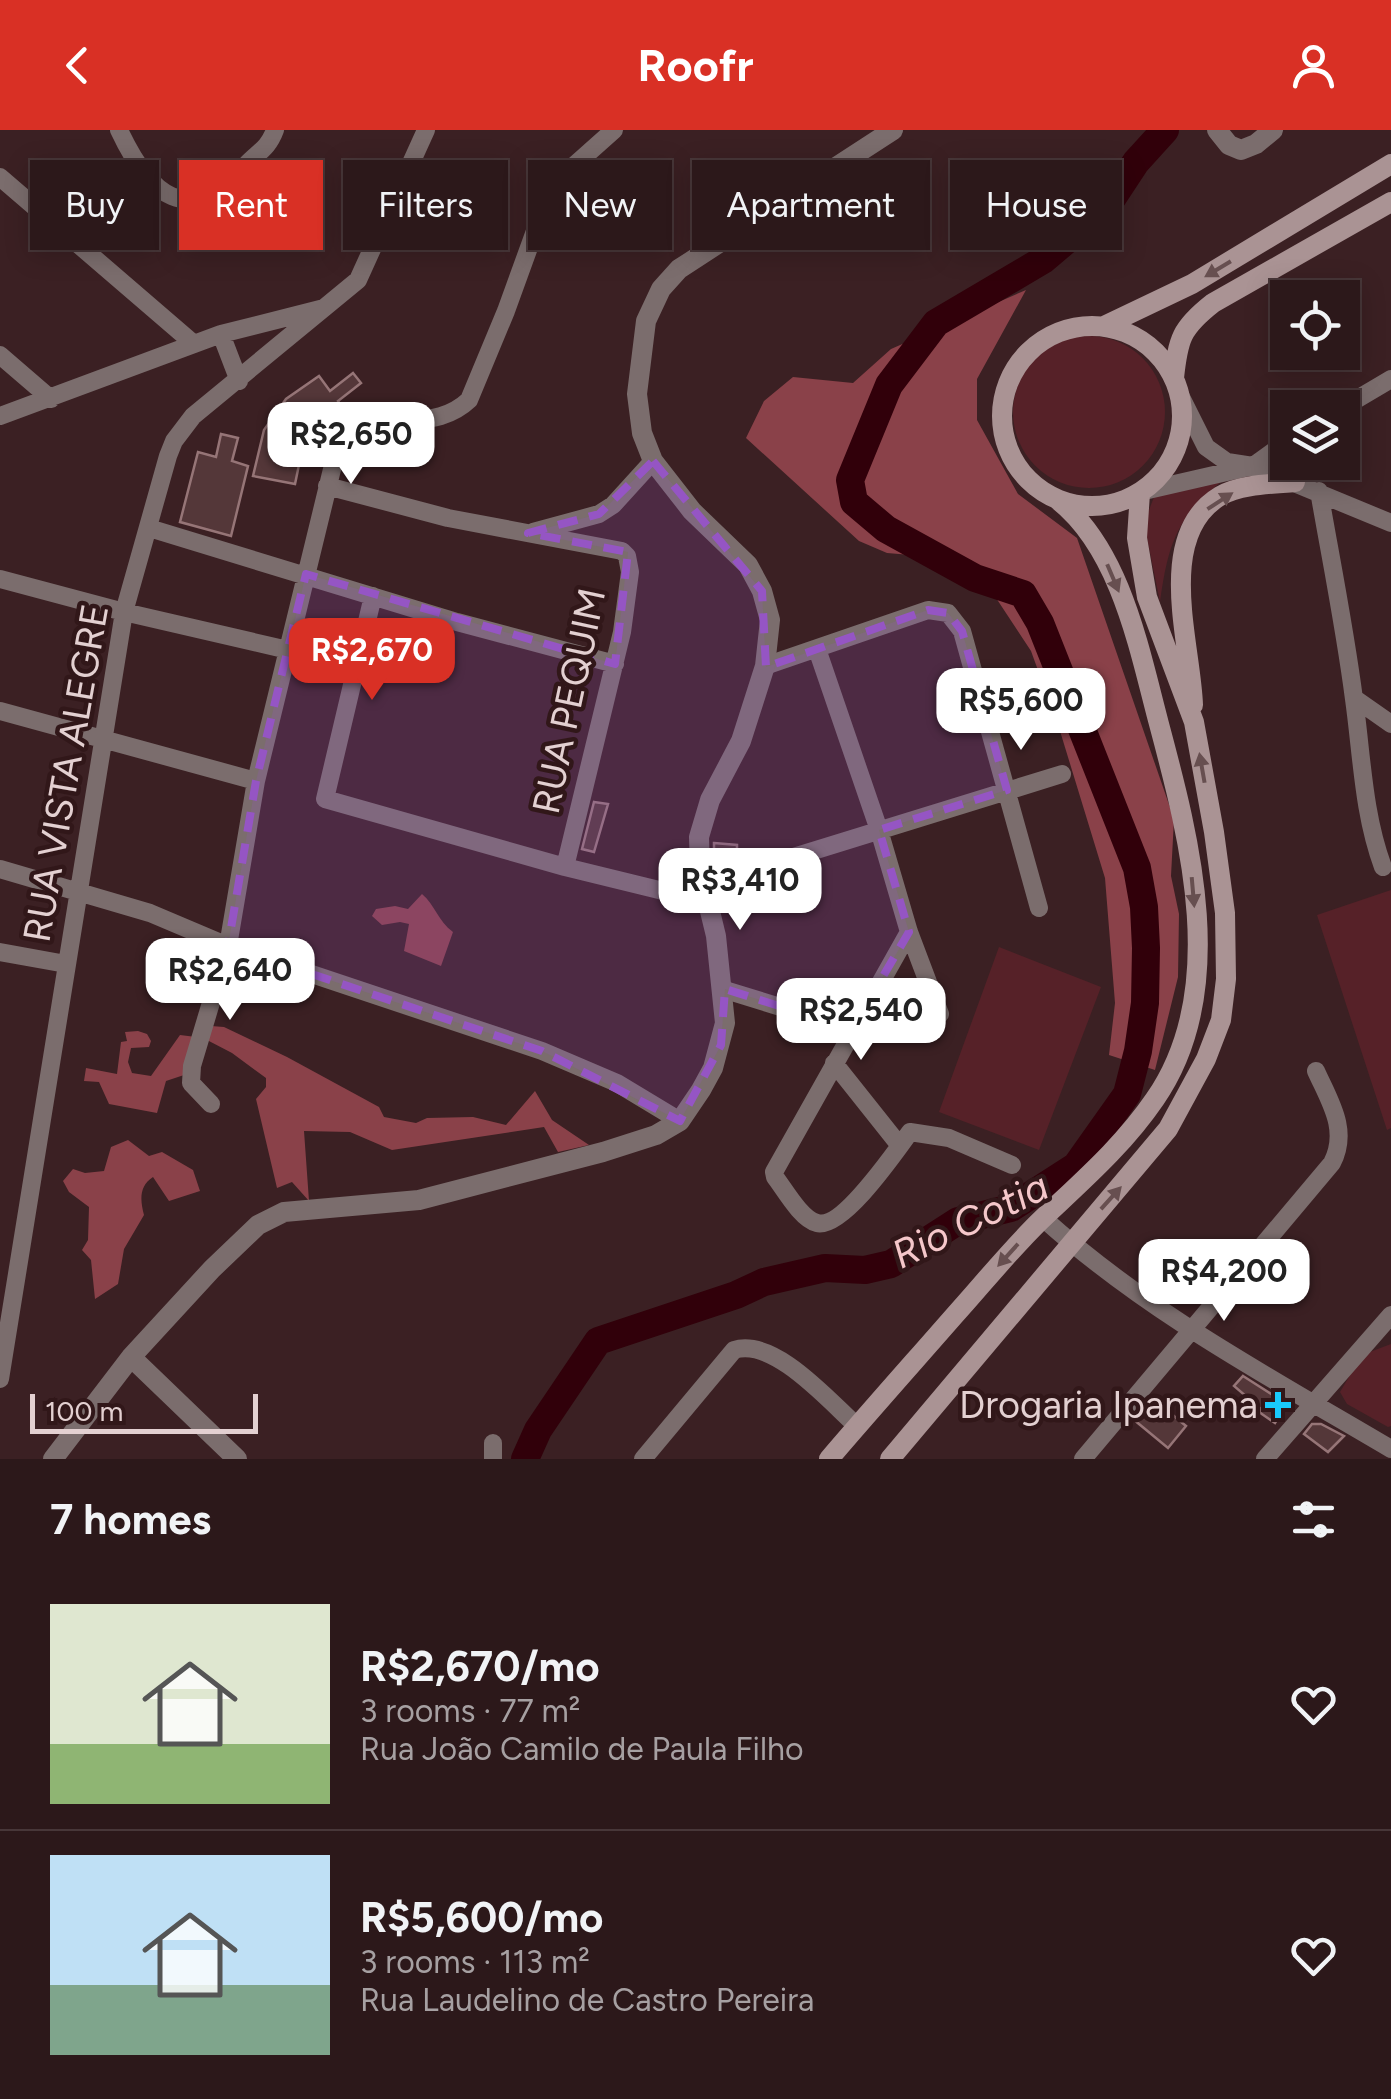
<!DOCTYPE html>
<html lang="en">
<head>
<meta charset="utf-8">
<style>
  body { margin:0; font-family:Figtree,sans-serif; background:#382527; color:#f1f3f6; height:100vh; display:flex; flex-direction:column; font-size:38px; white-space:nowrap }
  * { box-sizing:border-box; margin:0 }
  p { font-size:32px; color:#a6a0a2 }
  .icon { flex:none; width:55px; height:55px; fill:none; stroke:currentColor; stroke-width:2; stroke-linecap:round; stroke-linejoin:round }
  .map { position:relative; height:1329px; overflow:hidden }
  .drawer { display:flex; flex-direction:column; background:#2c181a; flex:1 }
  .drawer>* { flex:none }
  .banner { position:absolute; left:30px; top:30px; width:1332px; height:90px; display:flex; gap:20px }
  .tools { position:absolute; left:1270px; top:150px; display:grid; gap:20px }
  .tools a { display:grid; place-items:center; width:90px; height:90px; border-radius:0px; background:#2c181a; box-shadow:0 5px 25px #0003,0 0 0 2px #483739; font-size:50px }
  .scale { position:absolute; left:30px; bottom:25px; width:228px; box-sizing:border-box; padding-left:10px; border:5px solid #e3d0d1; border-top:0; font-size:28px; line-height:35px; white-space:nowrap; color:#e3d0d1; -webkit-text-stroke:8px #311719; paint-order:stroke }
  .price { position:absolute; translate:-50% -85px; padding:0 22px; border-radius:20px; background:#fff; color:#222; font-size:32px; line-height:65px; filter:drop-shadow(0 2px 5px #0008) }
  .price::after { content:''; position:absolute; left:50%; top:60px; width:30px; height:22px; margin-left:-15px; background:inherit; clip-path:polygon(0 0,100% 0,50% 100%) }
  .price.current { background:#d93025; color:#fff }
  ul { padding:0; list-style:none }
  li { display:flex; align-items:center; gap:30px; height:250px; padding:0 50px }
  li+li { border-top:2px solid #483739 }
  li span { display:grid; place-items:center; flex:none; width:280px; height:200px; border-radius:0px; color:#555 }
  li>.icon { margin-inline-start:auto }
  span .icon { width:120px; height:120px; fill:#fffc; stroke-width:1 }
  li b { font-size:42px }
  h2 { display:flex; justify-content:space-between; align-items:center; height:120px; padding:0 50px; font-size:42px }
  .pill { padding:0 35px; border-radius:0px; background:#2c181a; box-shadow:0 5px 25px #0003,0 0 0 2px #483739; font-size:35px; line-height:90px }
  .pill.current { background:#d93025; color:#fff }
  header { display:flex; justify-content:space-between; align-items:center; height:130px; padding:0 50px; background:#d93025; color:#fff; font-size:45px; font-weight:700 }
  .map>svg:first-child { display:block }
  .green { fill:#562128 }
  .forest { fill:#8a4149 }
  .lines { fill:none; stroke-linecap:round; stroke-linejoin:round }
  .river { stroke:#31000a; stroke-width:28 }
  .building { fill:#543739; stroke:#967577; stroke-width:2.5 }
  .minor { stroke:#7b6d6d; stroke-width:18 }
  .tertiary { stroke:#7b6d6d; stroke-width:20 }
  .secondary { stroke:#aa9394; stroke-width:20 }
  .oneway { fill:#674f50 }
  .marked { fill:#9555c4; fill-opacity:0.2; stroke:#9555c4; stroke-width:8; stroke-dasharray:20 12; stroke-linejoin:round }
  .poi-dot { fill:#19cafc; stroke:#311719; stroke-width:4 }
  .labels { text-anchor:middle; stroke-width:9; stroke-linejoin:round; paint-order:stroke }
  .street-label { font-size:38px; fill:#e3d0d1; stroke:#311719 }
  .poi-label { font-size:38px; fill:#e3d0d1; stroke:#311719; text-anchor:end }
  .water-label { font-size:40px; font-style:italic; fill:#f5c7ca; stroke:#311719 }
</style>
</head>
<body>
<header><svg class="icon" aria-label="back" viewBox="0 0 24 24"><path d="M15 5l-7 7 7 7"/></svg>Roofr<svg class="icon" aria-label="person" viewBox="0 0 24 24"><circle cx="12" cy="8" r="4"/><path d="M4 21q1-7 8-7t8 7"/></svg></header>
<div class="map">
<svg width="1391" height="1329" viewBox="0 0 1391 1329">
  <rect width="100%" height="100%" fill="#3b2023"/>
  <path class="green" d="M1013 282a76 76 0 1 1 152 0a76 76 0 1 1-152 0Z
    M1214,352H1221C1176,388 1168,415 1160,472L1144,393L1154,367Z
    M1391,760V998L1387,1000L1317,785Z
    M999,817L1101,857L1039,1020L939,982Z
    M1391,1214V1296L1388,1297L1347,1274L1340,1262L1362,1225Z"/>
  <path class="forest" d="M1026,160L977,249V290L1018,364L1077,408L1174,689L1171,746L1179,784L1178,847L1155,940L1109,925L1115,873L1105,748L1060,601L1031,521L971,430L887,423L859,411L746,308L764,271L793,247L853,253L891,219Z
    M422,764C435,775 438,791 453,802L441,836L404,821L409,794L400,792L382,795L372,786L376,779L395,776L408,779Z
    M211,896L224,897L287,927L379,977L384,987L416,993L427,988L473,987L506,995L535,961L552,990L589,1015L558,1022L544,997L392,1020L350,1002L304,1001L309,1071L292,1052L277,1058L256,969L266,957V948L232,923L207,910Z
    M138,901L147,904L151,911L149,917L131,918L128,932L132,943L151,946L180,905L196,907L184,945L166,951L157,983L109,974L99,952L84,951L86,938L117,944L121,912L127,911L125,902Z
    M128,1010L149,1026L162,1022L193,1040L200,1061L169,1071L153,1047C139,1056 140,1070 144,1085L124,1119L118,1154L95,1169L91,1130L82,1120L88,1110L89,1077L69,1062L63,1051L73,1039L85,1043L104,1041L111,1017Z"/>
  <g class="lines">
    <path class="river" d="M525,1329L538,1300L598,1211L736,1165L764,1152L825,1138L865,1140L891,1134L958,1091L1011,1078L1076,1036L1127,964L1138,921L1145,873L1146,818L1144,777L1137,738L1040,493L1023,464L975,448L886,399L854,372L850,350L889,255L936,193L1043,130L1107,76L1136,32L1165,0"/>
  </g>
  <path class="building" d="M353,243L361,253L338,271L343,279L305,306L295,354L253,346L264,300L286,269L319,246L330,261Z
    M221,304L238,308L232,331L248,336L231,406L180,392L198,322L216,327Z
    M594,672L608,674L594,722L582,719Z
    M714,713L737,715V731L714,737Z
    M1243,1246L1282,1271V1282L1275,1293L1259,1282L1262,1280L1234,1256Z
    M1151,1267L1186,1296L1168,1318L1133,1289Z
    M1312,1294H1321L1344,1306L1328,1322L1304,1304Z"/>
  <g class="lines">
    <path class="minor" d="M119,0C150,66 187,99 246,35C258,22 268,19 275,0
      M0,47L194,214
      M221,204L239,251
      M0,225L51,269
      M1180,265L1206,317L1227,332L1253,336L1391,393
      M1342,278L1391,249
      M0,286L221,204L324,178L358,150L426,0
      M327,356L448,388L622,421L627,426L630,442L622,502L565,737
      M1144,361L1253,336L1288,311
      M1319,361C1331,430 1345,499 1354,569C1362,626 1363,683 1383,737
      M149,398L457,492L615,534
      M533,402L599,384L613,375L653,331
      M0,449L124,482L288,520
      M373,466L325,669L565,737L708,772
      M817,519L879,700L909,802L940,884
      M765,536L928,480L948,483L962,501L1039,778
      M1354,568L1391,594
      M0,581L256,651
      M0,739L150,783L228,816L542,921L617,953L680,991
      M703,755L1062,644
      M909,802L774,1042L775,1047C785,1060 801,1089 817,1093C842,1100 896,1021 910,1002L949,1008L1012,1035
      M0,822L66,834
      M722,859L852,899
      M834,933L900,1016
      M211,974L191,953L192,936L228,816L256,651L335,327C375,274 430,307 469,270L506,181L544,76L568,41L614,0
      M1043,1088C1147,1182 1271,1248 1391,1319
      M0,1249L124,482L168,326L174,311L193,286L324,178
      M493,1313V1329
      M643,1329L734,1220C774,1207 829,1271 857,1296
      M1083,1329L1332,1033C1349,1000 1330,972 1316,941
      M1265,1329L1391,1185"/>
    <path class="tertiary" d="M1217,0L1229,15L1241,20L1256,14L1273,0
      M131,1227L237,1329
      M53,1329L131,1227L212,1139L258,1095L284,1082L419,1070L603,1022L656,1005L680,991L701,960L713,938L725,893L716,806L700,740L699,707L710,670L741,611L765,536L770,490L762,461L748,435L692,381L653,331L642,303L637,264L646,191L661,159L679,139L893,0"/>
    <path class="secondary" d="M1002 286a90 90 0 1 1 180 0a90 90 0 1 1-180 0Z
      M1104,196L1192,154L1391,34
      M1174,248C1178,209 1181,198 1213,173L1391,72
      M1193,575C1191,514 1154,406 1220,366C1240,354 1273,354 1295,352
      M829,1329C870,1281 912,1234 954,1186C983,1154 1010,1120 1041,1090C1081,1052 1123,1016 1155,969C1230,861 1190,710 1159,594C1139,519 1121,420 1058,370
      M890,1329L1168,999L1206,929L1221,890L1226,849L1225,783L1214,702L1194,592L1147,467L1137,408L1140,363"/>
  </g>
  <defs><path id="oneway-solid" d="M-6-.8H1V-3.2L6.5 0L1 3.2V.8H-6Z" transform="scale(2.5)"/></defs>
  <g class="oneway">
    <use href="#oneway-solid" transform="translate(1218 139) rotate(149)"/>
    <use href="#oneway-solid" transform="translate(1220 371) rotate(-33)"/>
    <use href="#oneway-solid" transform="translate(1113 448) rotate(67)"/>
    <use href="#oneway-solid" transform="translate(1202 638) rotate(-100)"/>
    <use href="#oneway-solid" transform="translate(1193 762) rotate(85)"/>
    <use href="#oneway-solid" transform="translate(1111 1068) rotate(-48)"/>
    <use href="#oneway-solid" transform="translate(1008 1125) rotate(132)"/>
  </g>
  <path class="marked" d="M653,331L762,461L766,537L928,480L948,483L962,501L1007,660L879,700L909,802L852,899L725,859L721,915L680,991L542,921L228,816L256,651L306,444L615,534L628,422L528,403L599,384Z"/>
  <path class="poi-dot" d="M1273 1260h10v10h10v10h-10v10h-10v-10h-10v-10h10z"/>
  <g class="labels">
    <g class="street-label">
      <text transform="translate(569 571) rotate(-78)" y="13">RUA PEQUIM</text>
      <text transform="translate(66 643) rotate(-80)" y="13">RUA VISTA ALEGRE</text>
    </g>
    <g class="poi-label">
      <text x="1258" y="1288">Drogaria Ipanema</text>
    </g>
    <g class="water-label">
      <text transform="translate(970 1090) rotate(-26)" y="14">Rio Cotia</text>
    </g>
  </g>
</svg>
<div class="tools">
<a><svg class="icon" aria-label="locate" viewBox="0 0 24 24"><circle cx="12" cy="12" r="6"/><path d="M12 2v4M12 18v4M2 12h4M18 12h4"/></svg></a>
<a><svg class="icon" aria-label="layers" viewBox="0 0 24 24"><path d="M12 4l9 5-9 5-9-5zM3 14l9 5 9-5"/></svg></a>
</div>
<div class="scale">100 m</div>
<b class="price" style="left:351px;top:357px">R$2,650</b>
<b class="price current" style="left:372px;top:573px">R$2,670</b>
<b class="price" style="left:1021px;top:623px">R$5,600</b>
<b class="price" style="left:740px;top:803px">R$3,410</b>
<b class="price" style="left:230px;top:893px">R$2,640</b>
<b class="price" style="left:861px;top:933px">R$2,540</b>
<b class="price" style="left:1224px;top:1194px">R$4,200</b>
<div class="banner">
<a class="pill">Buy</a>
<a class="pill current">Rent</a>
<a class="pill">Filters</a>
<a class="pill">New</a>
<a class="pill">Apartment</a>
<a class="pill">House</a>
</div>
</div>
<section class="drawer">
<h2>7 homes<svg class="icon" aria-label="filters" viewBox="0 0 24 24"><path d="M4 7h16M4 17h16"/><circle cx="9" cy="7" r="2"/><circle cx="15" cy="17" r="2"/></svg></h2>
<ul>
<li><span style="background:linear-gradient(#dfe7d0 70%,#8fb573 0)"><svg class="icon" aria-label="home" viewBox="0 0 24 24"><path d="M3 11l9-7 9 7M6 9v11h12V9"/></svg></span><div><b>R$2,670/mo</b><p>3 rooms · 77 m²</p><p>Rua João Camilo de Paula Filho</p></div><svg class="icon" aria-label="heart" viewBox="0 0 24 24"><path d="M12 20l-8-8c-3-5 5-10 8-4 3-6 11-1 8 4z"/></svg></li>
<li><span style="background:linear-gradient(#bfe0f5 65%,#7fa58c 0)"><svg class="icon" aria-label="home" viewBox="0 0 24 24"><path d="M3 11l9-7 9 7M6 9v11h12V9"/></svg></span><div><b>R$5,600/mo</b><p>3 rooms · 113 m²</p><p>Rua Laudelino de Castro Pereira</p></div><svg class="icon" aria-label="heart" viewBox="0 0 24 24"><path d="M12 20l-8-8c-3-5 5-10 8-4 3-6 11-1 8 4z"/></svg></li>
</ul>
</section>
</body>
</html>
